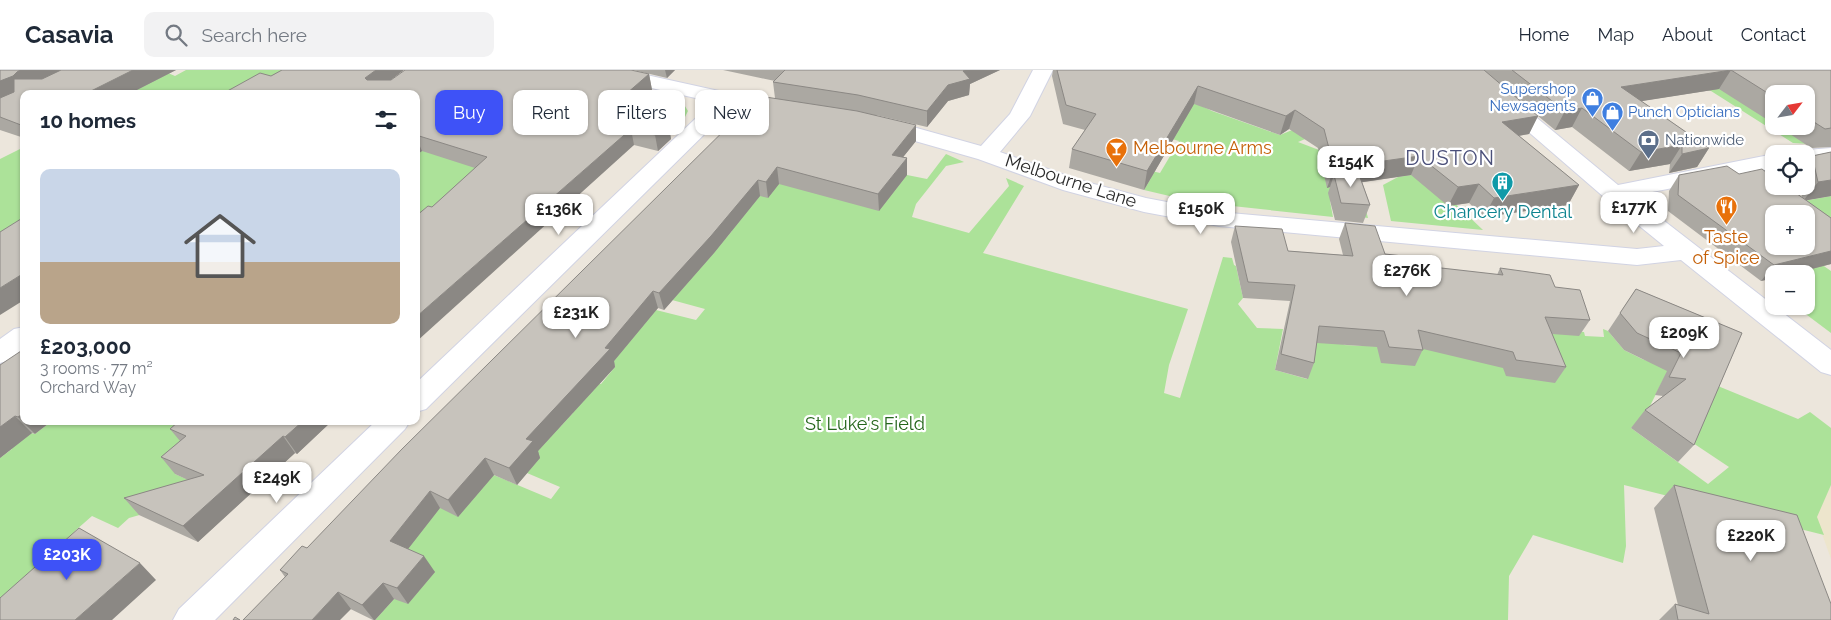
<!DOCTYPE html>
<html lang="en">
<head>
<meta charset="utf-8">
<style>
  body { margin:0; font-family:Raleway,sans-serif; background:#f2f2f3; color:#1f2937; height:100vh; display:flex; flex-direction:column; font-size:19px; white-space:nowrap }
  * { box-sizing:border-box; margin:0 }
  p { font-size:16px; color:#747a83 }
  .icon { flex:none; width:28px; height:28px; fill:none; stroke:currentColor; stroke-width:2; stroke-linecap:round; stroke-linejoin:round }
  .map { position:relative; flex:1; overflow:hidden }
  .side { position:absolute; left:20px; top:20px; width:400px; height:335px; display:flex; flex-direction:column; background:#fff; border-radius:10px; box-shadow:0 1px 4px #0004 }
  .side>* { flex:none }
  .guide { position:absolute; left:435px; top:20px; width:475px; height:45px; display:flex; gap:10px }
  .needle { width:32px; rotate:59deg }
  .controls { position:absolute; left:1765px; top:15px; display:grid; gap:10px }
  .controls a { display:grid; place-items:center; width:50px; height:50px; border-radius:10px; background:#fff; box-shadow:0 1px 4px #0004; font-size:25px }
  .price { position:absolute; translate:-50% -42px; padding:0 11px; border-radius:10px; background:#fff; color:#222; font-size:16px; line-height:32px; filter:drop-shadow(0 1px 2px #0008) }
  .price::after { content:''; position:absolute; left:50%; top:30px; width:15px; height:11px; margin-left:-8px; background:inherit; clip-path:polygon(0 0,100% 0,50% 100%) }
  .price.current { background:#3e52f7; color:#fff }
  ul { padding:0; list-style:none }
  li { display:grid; align-content:center; gap:10px; height:265px; padding:0 20px }
  li span { display:grid; place-items:center; height:155px; border-radius:10px; color:#555 }
  li>.icon { margin-inline-start:auto }
  span .icon { width:90px; height:90px; fill:#fffc; stroke-width:1 }
  li b { font-size:21px }
  h2 { display:flex; justify-content:space-between; align-items:center; height:60px; padding:0 20px; font-size:21px }
  .pill { padding:0 18px; border-radius:10px; background:#fff; box-shadow:0 1px 4px #0004; font-size:18px; line-height:45px }
  .pill.current { background:#3e52f7; color:#fff }
  header { display:flex; align-items:center; gap:30px; box-sizing:border-box; height:70px; padding:0 25px; background:#fff; border-bottom:1px solid #e0e1e3 }
  header strong { font-size:24px }
  nav { display:flex; gap:28px; margin-inline-start:auto; font-size:18px }
  .search { width:350px; height:45px; background:#f2f2f3; display:flex; align-items:center; gap:12px; box-sizing:border-box; padding:0 18px; border-radius:10px; color:#747a83; font-size:19px }
  .map>svg:first-child { display:block }
  .education { fill:#ede5cc }
  .green { fill:#ace299; fill-rule:evenodd }
  .lines { fill:none; stroke-linecap:round; stroke-linejoin:round }
  .minor-casing { stroke:#d1d3e3; stroke-width:2 }
  .minor { fill:#fff; fill-rule:evenodd }
  .wall { fill:#aba8a2 }
  .shaded-wall { fill:#8b8884 }
  .building { fill:#c7c3bc; stroke:#8b8884; fill-rule:evenodd }
  .labels { text-anchor:middle; stroke-width:4.5; stroke-linejoin:round; paint-order:stroke }
  .far-shop-label { font-size:15px; fill:#366cbe; stroke:#fff; text-anchor:end }
  .far-service-label { font-size:15px; fill:#4e5e75; stroke:#fff; text-anchor:start }
  .food-label { font-size:18px; fill:#c56008; stroke:#fff; text-anchor:start }
  .street-label { font-size:18px; fill:#2a2a2a; stroke:#fff }
  .culture-label { font-size:18px; fill:#0d838f; stroke:#fff }
  .park-label { font-size:18px; fill:#25661b; stroke:#fff }
  .quarter-label { font-size:20px; letter-spacing:1px; fill:#4b507a; stroke:#fff }
</style>
</head>
<body>
<header>
<strong>Casavia</strong>
<div class="search"><svg class="icon" aria-label="search" viewBox="0 0 24 24"><circle cx="10" cy="10" r="6"/><path d="M15 15l6 6"/></svg>Search here</div>
<nav><a>Home</a><a>Map</a><a>About</a><a>Contact</a></nav>
</header>
<div class="map">
<svg width="1831" height="550" viewBox="0 0 1831 550">
  <rect width="100%" height="100%" fill="#ece6dc"/>
  <path class="education" d="M1831,415V489L1816,447Z"/>
  <path class="green" d="M186,0H331L234,24H129L168,3L175,6Z
    M1691,0L1774,52V56H1783L1810,74L1793,73L1711,21L1703,19Z
    M667,26L683,33L688,41L683,51L673,58Z
    M1190,30L1212,41L1280,65L1302,56L1356,48L1298,72L1319,80L1359,114L1368,148L1361,147L1330,131L1333,147L1195,132L1144,120L1151,108L1139,105L1144,99L1160,103L1179,71L1114,53Z
    M491,75L416,205V79Z
    M24,77V172L0,187V89Z
    M946,84L964,92L946,96L916,134L912,147L969,163L1009,116L1006,108L1024,116L983,183L1188,239L1169,295L1164,323L1180,328L1223,187L1232,188L1234,195L1236,196L1243,228L1238,234L1257,258L1283,259L1275,300L1307,309L1319,215L1344,275C1401,279 1459,273 1516,269C1539,267 1560,259 1584,262L1585,266L1604,267L1603,259L1608,261L1624,280L1642,289L1713,314L1798,349L1810,342L1831,358V415L1817,447L1824,465L1624,415L1626,476L1623,493L1533,465L1509,506L1508,550H375L394,529V489L440,438L484,401L551,429L560,417L527,403L503,375L559,358L572,344L587,311L601,314L615,297L599,291L656,240L696,250L705,239L672,230L684,217L715,165L726,168L732,161L712,144L782,111L907,105L927,109ZM1663,310L1684,367L1729,397L1708,414L1631,358L1644,348Z
    M1423,103L1483,160L1391,151L1383,115L1398,107Z
    M1831,126V173L1806,144L1804,131Z
    M1818,192L1831,201V263L1795,236H1806V204H1792L1803,201Z
    M52,351H189L175,404L193,412L143,444L129,448L118,458L92,446L76,460L0,550V388L12,379L13,358L35,364Z"/>
  <g class="lines">
    <defs>
      <path id="minor" d="M587,0H624L728,23L789,32L796,34L799,38L796,42L789,44L733,36L426,339L416,342V313L713,32L590,4Z
        M1033,0H1053L1030,46L1000,82L1079,110L1146,128L1219,142L1637,179L1664,176L1605,128L1457,0H1479L1618,115L1774,84V98L1632,126L1831,280V305L1821,302L1681,190L1637,195L1219,156L1144,142L1063,120L978,89L873,59L870,54L873,49L881,48L981,76L1010,44Z
        M1831,78V92L1806,94V84H1797L1806,80Z
        M24,257V280L10,290L0,293V269L14,259Z
        M376,351H410L405,359L215,550H173L179,539Z"/>
    </defs>
    <use href="#minor" class="minor-casing"/>
    <use href="#minor" class="minor"/>
  </g>
  <path class="wall" d="M0,0H176L129,24H24V68L0,60Z
    M282,0H403L391,10L649,4L652,20L643,28L668,52L671,69L658,81L634,75L432,137L475,98L422,81L416,85V24L271,6Z
    M633,0H675L667,8Z
    M723,0H1000L970,14L969,25L948,31L927,57L876,45L916,71L903,87L907,88V105L879,141L779,114L768,128L760,126L714,183L664,240L658,238L614,291L615,297L538,381L540,388L517,415L494,405L458,447L440,438L408,479L435,502L408,534L394,529L375,550H373L285,507L280,500L307,478L775,28L773,12L775,11Z
    M1053,0H1831V77L1811,78L1778,56H1806V24H1774V54L1719,19L1641,31L1709,78L1697,97L1669,103L1670,94L1629,101L1572,57L1555,60L1538,46L1529,64L1519,66L1579,115L1568,135L1484,147L1469,133L1448,136L1411,105L1362,112L1370,135L1363,153L1335,150L1328,123L1330,117L1327,118L1318,78L1289,59L1280,65L1194,34L1144,120L1069,98L1072,79L1085,60L1063,54L1052,6Z
    M1831,82V126L1806,130L1831,148V194L1792,204H1774V208L1761,211L1668,141L1669,121L1679,105L1739,104L1802,127L1800,116H1806V94L1812,86Z
    M1345,153L1385,184L1415,195L1497,205L1500,198L1555,217L1590,250L1579,266L1552,264L1566,297L1555,313L1506,306L1503,298L1423,279L1415,296L1381,293L1377,277L1317,273L1314,293L1308,309L1275,300L1290,231L1243,228L1231,172L1235,156L1288,181L1343,185L1339,169Z
    M1636,219L1742,263L1694,375L1678,392L1631,358L1645,340L1663,326L1655,325L1667,301L1624,280L1608,261Z
    M0,295L35,364L32,363L0,388Z
    M179,351H332L297,384L295,383L198,472L139,445L124,428L188,410L175,404L161,387L180,371L170,359Z
    M1674,415L1831,550H1659L1675,534L1678,535L1654,438Z"/>
  <path class="shaded-wall" d="M20,0H65L0,31V11Z
    M133,0H176L129,24H85Z
    M376,0H404L372,24L365,8Z
    M665,0H675L667,8Z
    M965,0H1000L970,14L969,25L948,31L927,57V41L948,15L963,1Z
    M1731,0L1719,19L1611,36L1621,17Z
    M649,4L652,20L630,40L626,24Z
    M1198,16L1194,34L1144,120L1147,101Z
    M1582,38L1572,57L1555,60L1565,41Z
    M1295,40L1289,59L1280,65L1286,46Z
    M1538,46L1529,64L1493,70L1502,52Z
    M668,52L671,69L658,81L655,65Z
    M916,55V71L892,101V85Z
    M631,59L634,75L416,272V247Z
    M416,67L422,81L416,85Z
    M1682,75L1670,94L1629,101L1641,82Z
    M1709,78L1697,97L1669,103L1682,84Z
    M1419,86L1411,105L1337,116L1334,105L1330,117L1327,118L1334,98Z
    M907,88V105L879,141L878,124Z
    M777,97L779,114L768,128L766,112Z
    M758,110L760,126L714,183L664,240L659,223Z
    M1831,110V126L1803,131L1818,112Z
    M1479,114L1469,133L1448,136L1458,117Z
    M1579,115L1568,135L1484,147L1494,128Z
    M1831,181V194L1792,204H1774V208L1761,211L1774,195Z
    M24,203V230L0,245V218Z
    M653,221L658,238L614,291L615,297L538,381L540,388L517,415L509,398L526,369Z
    M24,343V351H52L35,364L18,347Z
    M15,346L32,363L0,388V357Z
    M303,351H332L297,384L285,367Z
    M283,366L295,383L198,472L183,456Z
    M485,388L494,405L458,447L448,430Z
    M430,421L440,438L401,488L390,471Z
    M424,486L435,502L408,534L397,518Z
    M140,493L156,510L112,550H75Z
    M383,513L394,529L375,550H374L362,535Z
    M338,522L351,539L340,550H312Z"/>
  <path class="building" d="M0,0H20L17,2L13,6L0,11Z
    M61,0H133L85,24H24V54L21,55L0,47V28L14,22V9H42Z
    M282,0H376L365,8L367,10H391L405,0H631L649,4L626,24L662,33L668,52L655,65L631,59L416,247V146L428,136L432,137L487,87L416,65V24H222L260,3L271,6Z
    M785,0H965L963,1L970,9L948,15L927,41L858,25L773,12Z
    M1057,0H1484L1538,46L1502,52L1579,115L1494,128L1479,114L1458,117L1419,86L1334,98L1324,59L1295,40L1286,46L1198,16L1147,101L1072,79L1096,44L1066,35Z
    M1512,0H1831V58L1825,59L1806,47V24H1774V27L1731,0L1621,17L1709,78L1682,84V75L1641,82L1582,38L1565,41Z
    M759,26L857,41L916,55L892,85L907,88L878,124L777,97L766,112L758,110L711,166L659,223L653,221L605,278L610,279L526,369L533,371L509,398L485,388L448,430L430,421L390,471L424,486L397,518L383,513L362,535L338,522L312,550H243L288,504L280,500L302,476L307,478L402,379Z
    M1831,82V110L1818,112L1812,86Z
    M1727,96L1739,104L1762,99L1774,108V116H1786L1831,148V181L1774,195L1678,125L1679,105ZM1774,144H1806V176H1774Z
    M1357,99L1370,135L1341,133L1334,105Z
    M24,147V203L0,218V162Z
    M1345,153L1375,156L1385,184L1412,187L1415,195L1503,205L1500,198L1550,205L1555,217L1580,220L1590,250L1545,247L1566,297L1516,290L1513,282L1418,260L1423,280L1389,277L1384,261L1319,256L1314,293L1281,284L1295,215L1248,212L1235,156L1282,159L1288,181L1353,186Z
    M1636,219L1742,263L1694,375L1645,340L1686,309L1669,307L1681,283L1637,263L1620,243Z
    M24,279V343L18,347L15,346L0,357V295Z
    M179,351H303L285,367L283,366L183,456L124,428L204,405L161,387L186,366L170,359Z
    M1674,415L1797,445L1831,534V550H1678L1675,534L1709,544Z
    M79,458L140,493L75,550H0V528Z
    M235,547L240,550H233Z"/>
  <defs>
    <symbol id="shop-pin" viewBox="-11 -11 22 30"><path d="M0 17L-7.5 6A9.5 9.5 0 1 1 7.5 6Z" fill="#3f7fe0" stroke="#fff"/><path d="M-5-2.5h2.3a2.7 3.5 0 0 1 5.4 0H5L5.5 6h-11ZM-1.5-2.5h3a1.5 2.3 0 0 0-3 0Z" fill="#fff"/></symbol>
    <symbol id="bank-pin" viewBox="-11 -11 22 30"><path d="M0 17L-7.5 6A9.5 9.5 0 1 1 7.5 6Z" fill="#5c6f8a" stroke="#fff"/><path d="M-6-4H6V4H-6ZM0-2.3a2.3 2.3 0 1 0 0 4.6a2.3 2.3 0 1 0 0-4.6Z" fill="#fff"/></symbol>
    <symbol id="bar-pin" viewBox="-11 -11 22 30"><path d="M0 17L-7.5 6A9.5 9.5 0 1 1 7.5 6Z" fill="#e8710a" stroke="#fff"/><path d="M-6-5H6L.8 .8V4.5H3.5V6h-7V4.5H-.8V.8Z" fill="#fff"/></symbol>
    <symbol id="building-pin" viewBox="-11 -11 22 30"><path d="M0 17L-7.5 6A9.5 9.5 0 1 1 7.5 6Z" fill="#0f9aa8" stroke="#fff"/><path d="M-4-6H4V6H1V3H-1V6H-4ZM-2.5-4.3h1.7v1.8h-1.7ZM.8-4.3h1.7v1.8H.8ZM-2.5-1h1.7V.8h-1.7ZM.8-1h1.7V.8H.8Z" fill="#fff"/></symbol>
    <symbol id="restaurant-pin" viewBox="-11 -11 22 30"><path d="M0 17L-7.5 6A9.5 9.5 0 1 1 7.5 6Z" fill="#e8710a" stroke="#fff"/><path d="M-5-6h1v4h1v-4h1v4h1v-4h1v5L-1.5 .5V6h-2V.5L-5-1ZM5-6V6H3V1.5H1.5Q1.5-4 5-6Z" fill="#fff"/></symbol>
  </defs>
  <g fill-rule="evenodd">
    <use href="#shop-pin" x="1580" y="16" width="25" height="34"/>
    <use href="#shop-pin" x="1600" y="30" width="25" height="34"/>
    <use href="#bank-pin" x="1636" y="58" width="25" height="34"/>
    <use href="#bar-pin" x="1104" y="66" width="25" height="34"/>
    <use href="#building-pin" x="1490" y="100" width="25" height="34"/>
    <use href="#restaurant-pin" x="1714" y="124" width="25" height="34"/>
  </g>
  <g class="labels">
    <g class="far-shop-label">
      <text x="1576" y="24">Supershop<tspan x="1576" dy="17">Newsagents</tspan></text>
      <text x="1628" y="47" text-anchor="start">Punch Opticians</text>
    </g>
    <g class="far-service-label">
      <text x="1665" y="75">Nationwide</text>
    </g>
    <g class="food-label">
      <text x="1133" y="84">Melbourne Arms</text>
      <text x="1726" y="173" text-anchor="middle">Taste<tspan x="1726" dy="21">of Spice</tspan></text>
    </g>
    <g class="street-label">
      <text transform="translate(1071 111) rotate(18)" y="6">Melbourne Lane</text>
    </g>
    <g class="culture-label">
      <text x="1503" y="148">Chancery Dental</text>
    </g>
    <g class="park-label">
      <text x="865" y="360">St Luke's Field</text>
    </g>
    <g class="quarter-label">
      <text x="1450" y="95">DUSTON</text>
    </g>
  </g>
</svg>
<div class="controls">
<a><svg class="needle" viewBox="-14 -14 28 28"><path d="M0-13l5 13h-10z" fill="#e53935"/><path d="M0 13l5-13h-10z" fill="#747a83"/></svg></a>
<a><svg class="icon" aria-label="locate" viewBox="0 0 24 24"><circle cx="12" cy="12" r="6"/><path d="M12 2v4M12 18v4M2 12h4M18 12h4"/></svg></a>
<a>+</a>
<a>−</a>
</div>
<b class="price" style="left:1351px;top:118px">£154K</b>
<b class="price" style="left:1634px;top:164px">£177K</b>
<b class="price" style="left:1201px;top:165px">£150K</b>
<b class="price" style="left:559px;top:166px">£136K</b>
<b class="price" style="left:1407px;top:227px">£276K</b>
<b class="price" style="left:576px;top:269px">£231K</b>
<b class="price" style="left:1684px;top:289px">£209K</b>
<b class="price" style="left:277px;top:434px">£249K</b>
<b class="price" style="left:1751px;top:492px">£220K</b>
<b class="price current" style="left:67px;top:511px">£203K</b>
<div class="guide">
<a class="pill current">Buy</a>
<a class="pill">Rent</a>
<a class="pill">Filters</a>
<a class="pill">New</a>
</div>
<section class="side">
<h2>10 homes<svg class="icon" aria-label="filters" viewBox="0 0 24 24"><path d="M4 7h16M4 17h16"/><circle cx="9" cy="7" r="2"/><circle cx="15" cy="17" r="2"/></svg></h2>
<ul>
<li><span style="background:linear-gradient(#c9d6e8 60%,#b9a48a 0)"><svg class="icon" aria-label="home" viewBox="0 0 24 24"><path d="M3 11l9-7 9 7M6 9v11h12V9"/></svg></span><div><b>£203,000</b><p>3 rooms · 77 m²</p><p>Orchard Way</p></div></li>
</ul>
</section>
</div>
</body>
</html>
